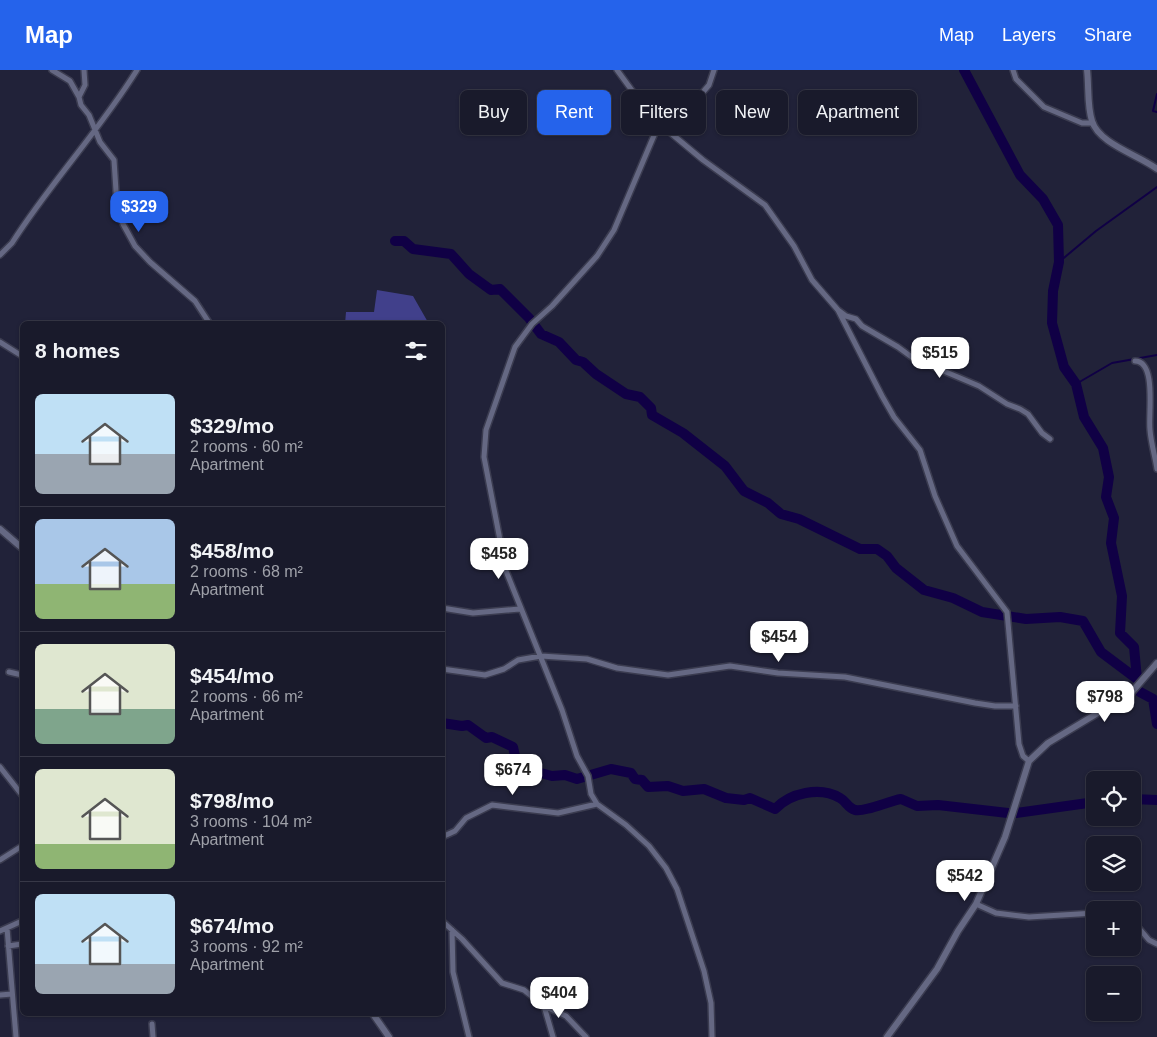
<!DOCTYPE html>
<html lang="en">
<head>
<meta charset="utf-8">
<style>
  body { margin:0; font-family:Helvetica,sans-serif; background:#222333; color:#f1f3f6; height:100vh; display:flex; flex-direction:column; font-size:19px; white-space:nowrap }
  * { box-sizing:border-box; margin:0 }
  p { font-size:16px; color:#9fa1a9 }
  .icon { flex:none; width:28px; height:28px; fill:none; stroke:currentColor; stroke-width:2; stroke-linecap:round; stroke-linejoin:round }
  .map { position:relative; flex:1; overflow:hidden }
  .panel { position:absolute; left:20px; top:251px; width:425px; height:695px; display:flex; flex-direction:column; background:#191a2b; border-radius:8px; box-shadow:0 1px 4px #0004,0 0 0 1px #373847 }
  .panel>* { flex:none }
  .hud { position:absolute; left:460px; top:20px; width:475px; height:45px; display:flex; gap:10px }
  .fabs { position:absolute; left:1086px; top:701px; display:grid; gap:10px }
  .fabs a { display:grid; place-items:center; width:55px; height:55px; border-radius:8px; background:#191a2b; box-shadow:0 1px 4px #0004,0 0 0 1px #373847; font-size:25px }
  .price { position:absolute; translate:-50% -42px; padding:0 11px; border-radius:10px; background:#fff; color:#222; font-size:16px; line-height:32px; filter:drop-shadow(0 1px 2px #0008) }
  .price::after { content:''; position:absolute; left:50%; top:30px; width:15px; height:11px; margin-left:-8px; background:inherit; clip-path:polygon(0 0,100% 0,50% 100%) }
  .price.active { background:#2563eb; color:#fff }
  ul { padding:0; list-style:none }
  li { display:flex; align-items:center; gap:15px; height:125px; padding:0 15px }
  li+li { border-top:1px solid #373847 }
  li span { display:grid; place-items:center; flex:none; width:140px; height:100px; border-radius:8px; color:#555 }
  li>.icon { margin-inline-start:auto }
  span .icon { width:60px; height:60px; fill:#fffc; stroke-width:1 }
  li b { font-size:21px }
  h2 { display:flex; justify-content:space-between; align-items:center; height:60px; padding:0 15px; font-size:21px }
  .pill { padding:0 18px; border-radius:8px; background:#191a2b; box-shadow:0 1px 4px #0004,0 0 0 1px #373847; font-size:18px; line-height:45px }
  .pill.active { background:#2563eb; color:#fff }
  header { display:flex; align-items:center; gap:30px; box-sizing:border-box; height:70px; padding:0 25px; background:#2563eb; color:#fff }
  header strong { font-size:24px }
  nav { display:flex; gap:28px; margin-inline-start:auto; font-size:18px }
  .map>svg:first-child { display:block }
  .forest { fill:#41408b }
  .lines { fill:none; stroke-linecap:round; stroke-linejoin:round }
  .stream { stroke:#100045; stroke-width:2 }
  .river { stroke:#100045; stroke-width:10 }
  .minor-casing { stroke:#3b3c50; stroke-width:8 }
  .tertiary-casing { stroke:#3b3c50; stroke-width:9 }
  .minor { stroke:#656883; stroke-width:5 }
  .tertiary { stroke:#656883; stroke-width:6 }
</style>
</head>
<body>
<header>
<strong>Map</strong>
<nav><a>Map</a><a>Layers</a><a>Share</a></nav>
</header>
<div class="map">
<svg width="1157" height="967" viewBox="0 0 1157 967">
  <rect width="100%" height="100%" fill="#212239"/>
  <path class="forest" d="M377,220L413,226L429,254H345L346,242H374Z"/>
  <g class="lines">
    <path class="stream" d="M1157,24L1153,41L1157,42
      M1059,192L1096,161L1157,117
      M1076,314L1112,293L1157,285"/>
    <path class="river" d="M964,0L1020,105L1043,129L1058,155L1059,192L1053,221L1052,253L1064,297L1076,314L1084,347L1103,378L1109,407L1106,427L1114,448L1111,473L1122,526L1120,563L1134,577L1137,609
      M395,171H404L413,179L451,184L469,204L491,220L500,219L529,248L541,264L559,272L576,290L583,292L596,304L626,324L640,327L651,338L652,345L683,363L725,396L744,421L768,433L781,444L799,449L860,479H877L887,486L896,498L924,520L953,528L982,542L1026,549L1060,547L1083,551L1101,582L1137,609
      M1140,622L1153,629L1157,654
      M442,653L462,656L468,655L486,668L492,667L513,677L515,686L533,701L552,706L565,705L577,709L611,699L631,703L635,709L642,710L648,717L668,716L683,721L704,719L726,728L744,730L750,728L775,739C790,723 820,716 840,728C846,731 848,738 855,740C865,742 889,731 901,729L917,736L938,735L1008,743
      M1132,729L1157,730
      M1016,743L1095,732"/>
    <defs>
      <path id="minor" d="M52,0L70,11L79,27
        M84,0L85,15L79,27L81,35L89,45L100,72L114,90L117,136L123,154L135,176L150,192L195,231L210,254
        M617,0L658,56L667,60L703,90L765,135L794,176L812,210L838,240L882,326L894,347L920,380L935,426L957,476L1007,542L1019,674L1023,686L1029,691
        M1013,0L1016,9L1044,37L1082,53H1093
        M0,185L12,173C50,113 100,60 137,0
        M838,240L846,246L856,249L862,256L898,277L913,288L979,316L1007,334L1020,339L1028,344L1042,363L1050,369
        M0,272L22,286
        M1135,291C1157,291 1148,345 1150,360C1151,373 1155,386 1157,399
        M442,538L473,543L520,539
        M442,599L485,605L504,599L518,590L541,586L587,589L617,598L668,605L730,596L778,603L845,607L975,633L995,636H1016
        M9,602L22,605
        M0,697L22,725
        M442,767L455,761L466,748L492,735L558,743L597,734
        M0,790L22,776
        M976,834L996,843L1029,847L1095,843
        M1132,850L1149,870L1157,874
        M442,851L462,869L502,913L524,920L544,936L566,946L586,967
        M7,858L16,967
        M452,860L453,902L469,967
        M0,861L22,851
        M8,876L22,874
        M0,925L12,924
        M544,936L553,967
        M152,954L153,967
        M712,967L711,933L704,901L677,819L666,798L649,776L626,755L597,734L591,724L588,706L577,686L562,640L506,501L484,387L486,360L515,277L532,254L552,236L597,186L614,160L658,56L679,43L703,22L709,15L714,0"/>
      <path id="tertiary" d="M1087,0C1089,16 1087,36 1092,51C1099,74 1139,85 1157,99
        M0,459L22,478
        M373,944L389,967
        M887,967L937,899L958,861L976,834L1005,767L1029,691L1048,673L1131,623L1157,593"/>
    </defs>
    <use href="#minor" class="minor-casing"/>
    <use href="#tertiary" class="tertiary-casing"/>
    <use href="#minor" class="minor"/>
    <use href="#tertiary" class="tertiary"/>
  </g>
</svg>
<div class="fabs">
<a><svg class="icon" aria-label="locate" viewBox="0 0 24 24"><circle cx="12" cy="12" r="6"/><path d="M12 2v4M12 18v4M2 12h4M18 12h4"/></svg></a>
<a><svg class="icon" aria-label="layers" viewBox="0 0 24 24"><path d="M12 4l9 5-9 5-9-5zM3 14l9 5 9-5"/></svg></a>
<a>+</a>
<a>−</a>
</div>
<b class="price active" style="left:139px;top:163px">$329</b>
<b class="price" style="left:940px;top:309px">$515</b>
<b class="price" style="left:499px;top:510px">$458</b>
<b class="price" style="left:779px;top:593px">$454</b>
<b class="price" style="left:1105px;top:653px">$798</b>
<b class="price" style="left:513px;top:726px">$674</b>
<b class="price" style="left:965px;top:832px">$542</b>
<b class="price" style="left:559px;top:949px">$404</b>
<div class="hud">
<a class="pill">Buy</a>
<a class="pill active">Rent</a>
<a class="pill">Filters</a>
<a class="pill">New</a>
<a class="pill">Apartment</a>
</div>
<section class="panel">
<h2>8 homes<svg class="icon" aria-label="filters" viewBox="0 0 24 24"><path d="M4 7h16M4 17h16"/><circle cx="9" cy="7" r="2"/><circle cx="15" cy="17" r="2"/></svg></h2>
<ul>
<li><span style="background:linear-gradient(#bfe0f5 60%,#9aa5b1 0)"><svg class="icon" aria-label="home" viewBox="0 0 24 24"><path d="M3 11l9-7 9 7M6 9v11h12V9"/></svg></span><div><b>$329/mo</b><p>2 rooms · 60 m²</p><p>Apartment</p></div></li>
<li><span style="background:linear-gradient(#a9c7e8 65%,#8fb573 0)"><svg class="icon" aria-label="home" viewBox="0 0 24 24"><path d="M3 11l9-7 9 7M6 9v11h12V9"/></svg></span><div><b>$458/mo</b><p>2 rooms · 68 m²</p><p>Apartment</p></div></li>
<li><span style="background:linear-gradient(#dfe7d0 65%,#7fa58c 0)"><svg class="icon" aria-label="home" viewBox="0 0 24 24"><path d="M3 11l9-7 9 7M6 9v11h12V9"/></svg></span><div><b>$454/mo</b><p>2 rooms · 66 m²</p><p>Apartment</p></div></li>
<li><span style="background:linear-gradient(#dfe7d0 75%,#8fb573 0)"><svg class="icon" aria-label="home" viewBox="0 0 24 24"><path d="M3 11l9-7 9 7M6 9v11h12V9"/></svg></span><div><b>$798/mo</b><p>3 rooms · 104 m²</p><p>Apartment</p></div></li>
<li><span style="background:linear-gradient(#bfe0f5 70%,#9aa5b1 0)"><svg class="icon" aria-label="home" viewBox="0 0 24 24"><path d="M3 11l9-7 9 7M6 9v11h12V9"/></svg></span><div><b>$674/mo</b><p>3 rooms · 92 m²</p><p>Apartment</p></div></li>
</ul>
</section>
</div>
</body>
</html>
